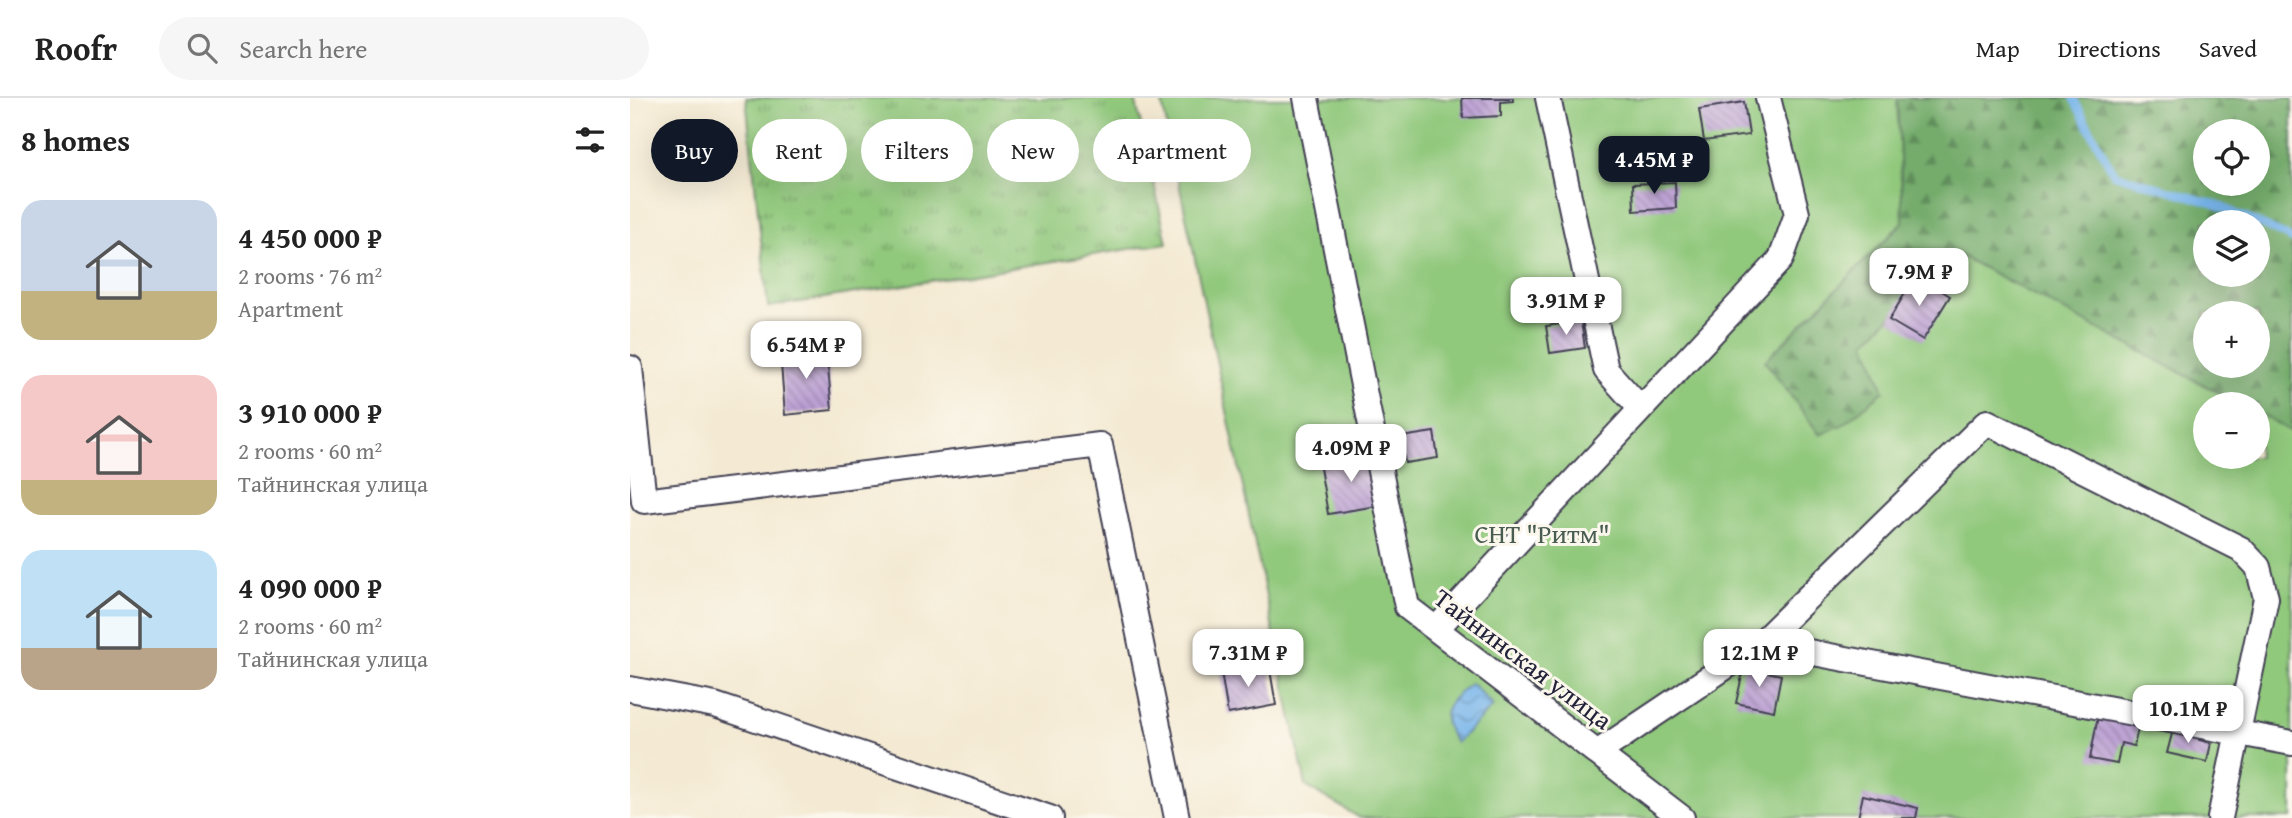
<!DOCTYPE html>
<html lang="en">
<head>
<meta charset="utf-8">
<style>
  body { margin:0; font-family:"Gentium Book Plus",serif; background:#f6f6f6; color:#222; height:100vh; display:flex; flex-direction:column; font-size:26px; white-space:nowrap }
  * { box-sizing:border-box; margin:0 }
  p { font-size:23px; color:#767676 }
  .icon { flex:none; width:38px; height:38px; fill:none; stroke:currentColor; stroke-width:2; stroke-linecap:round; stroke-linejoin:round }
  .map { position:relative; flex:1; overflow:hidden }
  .side { display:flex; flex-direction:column; background:#fff; width:630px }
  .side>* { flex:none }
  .top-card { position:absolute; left:21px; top:21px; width:665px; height:63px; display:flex; gap:14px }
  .fabs { position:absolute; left:1563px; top:21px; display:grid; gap:14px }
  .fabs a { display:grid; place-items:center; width:77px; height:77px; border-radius:50%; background:#fff; box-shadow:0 7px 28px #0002; font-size:35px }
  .price { position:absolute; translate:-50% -60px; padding:0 16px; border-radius:14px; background:#fff; color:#222; font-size:23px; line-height:46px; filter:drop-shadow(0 2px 4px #0008) }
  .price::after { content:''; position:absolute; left:50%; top:42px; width:21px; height:16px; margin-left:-10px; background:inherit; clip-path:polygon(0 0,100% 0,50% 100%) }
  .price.selected { background:#111827; color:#fff }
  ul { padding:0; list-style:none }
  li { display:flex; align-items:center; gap:21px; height:175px; padding:0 21px }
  li span { display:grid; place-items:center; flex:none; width:196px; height:140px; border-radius:21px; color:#555 }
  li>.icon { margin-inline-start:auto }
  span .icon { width:84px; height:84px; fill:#fffc; stroke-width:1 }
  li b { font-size:30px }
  h2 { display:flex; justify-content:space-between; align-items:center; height:84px; padding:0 21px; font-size:30px }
  .chip { padding:0 24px; border-radius:32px; background:#fff; box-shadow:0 7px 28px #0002; font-size:24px; line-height:63px }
  .chip.selected { background:#111827; color:#fff }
  header { display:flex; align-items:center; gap:42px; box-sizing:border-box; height:98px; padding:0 35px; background:#fff; border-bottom:2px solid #e0e0e0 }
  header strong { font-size:33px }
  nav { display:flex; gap:38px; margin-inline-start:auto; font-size:24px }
  .search { width:490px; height:63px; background:#f6f6f6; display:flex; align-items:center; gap:18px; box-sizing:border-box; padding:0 24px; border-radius:38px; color:#767676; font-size:26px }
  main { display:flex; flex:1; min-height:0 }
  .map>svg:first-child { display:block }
  .grass { fill:url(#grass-tufts); stroke:#59755c; stroke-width:2 }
  .forest { fill:url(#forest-firs); stroke:#4b6754; stroke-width:2; fill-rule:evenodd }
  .green { fill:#90c87c; stroke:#59755c; stroke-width:2 }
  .water { fill:url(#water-waves); stroke:#4d6c93; stroke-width:2 }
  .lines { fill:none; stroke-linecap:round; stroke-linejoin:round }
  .stream { stroke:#78b5eb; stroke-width:8 }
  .building { fill:url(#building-back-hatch) }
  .minor-casing { stroke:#424052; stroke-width:28 }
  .minor { stroke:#fff; stroke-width:24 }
  .labels { text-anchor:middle; stroke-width:6; stroke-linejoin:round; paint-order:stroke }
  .park-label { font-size:26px; fill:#485c52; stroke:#fbf7ec }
  .street-label { font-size:26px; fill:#22223b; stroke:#fbf7ec }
</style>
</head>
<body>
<header>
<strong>Roofr</strong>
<div class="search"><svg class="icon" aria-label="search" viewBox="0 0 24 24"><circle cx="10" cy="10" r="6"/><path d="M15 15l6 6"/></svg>Search here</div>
<nav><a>Map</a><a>Directions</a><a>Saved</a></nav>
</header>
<main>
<section class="side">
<h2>8 homes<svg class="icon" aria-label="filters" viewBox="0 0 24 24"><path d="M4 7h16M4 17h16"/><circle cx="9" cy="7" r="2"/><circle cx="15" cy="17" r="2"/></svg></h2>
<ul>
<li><span style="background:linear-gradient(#c9d6e8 65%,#c2b280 0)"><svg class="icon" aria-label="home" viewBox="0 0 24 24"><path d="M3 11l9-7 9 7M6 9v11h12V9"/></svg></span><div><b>4 450 000 ₽</b><p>2 rooms · 76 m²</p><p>Apartment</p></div></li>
<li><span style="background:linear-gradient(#f6c9c9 75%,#c2b280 0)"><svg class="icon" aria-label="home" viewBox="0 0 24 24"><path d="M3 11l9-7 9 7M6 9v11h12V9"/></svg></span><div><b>3 910 000 ₽</b><p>2 rooms · 60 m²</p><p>Тайнинская улица</p></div></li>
<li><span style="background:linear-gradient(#bfe0f5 70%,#b9a48a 0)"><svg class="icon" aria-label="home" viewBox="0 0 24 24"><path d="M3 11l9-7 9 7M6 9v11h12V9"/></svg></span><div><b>4 090 000 ₽</b><p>2 rooms · 60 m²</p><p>Тайнинская улица</p></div></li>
</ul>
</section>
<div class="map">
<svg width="1662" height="720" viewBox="0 0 1662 720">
  <defs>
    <pattern id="grass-tufts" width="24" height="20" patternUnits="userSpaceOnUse" patternTransform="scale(1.75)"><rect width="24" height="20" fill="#90c87c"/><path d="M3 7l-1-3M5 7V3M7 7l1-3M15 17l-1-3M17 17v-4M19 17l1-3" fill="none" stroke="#75a267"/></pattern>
    <pattern id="forest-firs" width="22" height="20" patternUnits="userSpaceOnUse" patternTransform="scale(1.75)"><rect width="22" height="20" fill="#74ac6c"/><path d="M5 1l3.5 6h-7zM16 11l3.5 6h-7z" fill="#5f8c5a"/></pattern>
    <pattern id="water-waves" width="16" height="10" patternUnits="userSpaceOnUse" patternTransform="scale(1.75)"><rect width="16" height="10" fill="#78b5eb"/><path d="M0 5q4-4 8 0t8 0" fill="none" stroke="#6293c0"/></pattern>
    <pattern id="building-back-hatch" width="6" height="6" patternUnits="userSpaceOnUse" patternTransform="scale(1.75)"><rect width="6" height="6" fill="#b699d1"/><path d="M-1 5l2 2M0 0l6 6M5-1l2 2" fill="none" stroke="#947cab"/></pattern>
  </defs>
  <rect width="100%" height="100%" fill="#fbf7ec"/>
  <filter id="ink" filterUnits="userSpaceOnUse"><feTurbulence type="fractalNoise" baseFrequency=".0143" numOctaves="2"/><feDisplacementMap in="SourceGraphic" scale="14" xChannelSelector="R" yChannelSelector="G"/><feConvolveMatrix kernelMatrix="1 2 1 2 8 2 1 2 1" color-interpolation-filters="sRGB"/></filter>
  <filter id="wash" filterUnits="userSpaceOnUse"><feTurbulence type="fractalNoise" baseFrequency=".00686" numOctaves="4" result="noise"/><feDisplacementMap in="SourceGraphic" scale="28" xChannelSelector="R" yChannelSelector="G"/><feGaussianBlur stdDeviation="1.57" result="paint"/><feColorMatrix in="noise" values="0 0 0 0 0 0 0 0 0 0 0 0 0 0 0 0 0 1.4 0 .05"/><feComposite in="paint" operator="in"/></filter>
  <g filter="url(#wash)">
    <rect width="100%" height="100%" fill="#f4ead3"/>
    <path class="grass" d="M116,0H505L537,145L138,209Z"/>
    <path class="forest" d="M1267,0H1662V334L1628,315V306H1610L1323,154L1236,244L1254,293L1212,327L1190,337L1135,263L1273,124ZM1575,33H1628V86H1575ZM1575,124H1628V177H1575ZM1575,215H1628V268H1575Z"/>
    <path class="green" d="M531,0H1267L1273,124L1135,263L1190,337L1212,327L1254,293L1236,244L1323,154L1610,306H1575V359H1628V315L1662,334V720H730L676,688Z"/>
    <path class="water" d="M841,585L863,608L826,645C805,615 816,606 841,585Z"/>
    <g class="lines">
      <path class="stream" d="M1443,0L1484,76L1585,106L1625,124
        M1628,125L1662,141"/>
    </g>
    <g id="blocks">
      <path class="building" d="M832,0H883V3L871,4V18L833,20Z
        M1114,4L1119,37L1074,43L1069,11Z
        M1045,84L1046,110L1004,113L1003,86Z
        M1286,177L1320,198L1293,242L1259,222Z
        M951,223L955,250L920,255L916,228Z
        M196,249L202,312L155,317L150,253Z
        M804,334L808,360L775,365L771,339Z
        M744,355L753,407L698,416L689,364Z
        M639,566L646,607L598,616L591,574Z
        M1114,569L1151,577L1144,613L1106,605Z
        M1468,618L1509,626L1504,648L1491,645L1487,666L1460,661Z
        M1544,628L1568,634L1569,642L1581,645L1577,664L1537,655Z
        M1233,697L1288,710L1286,720H1228Z"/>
    </g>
  </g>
  <g filter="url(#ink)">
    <use href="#blocks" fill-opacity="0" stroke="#424052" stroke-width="2"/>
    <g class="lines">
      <defs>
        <path id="minor" d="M676,0L777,509L1052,720
          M918,0L976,272L1011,311
          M0,270L14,403L470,347L547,720
          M806,531L1151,161L1167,116L1138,0
          M1131,545L1357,324L1611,451L1628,469L1636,500L1590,720
          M0,591L85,607L420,720
          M967,655L1131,545L1662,645"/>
      </defs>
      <use href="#minor" class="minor-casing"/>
      <use href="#minor" class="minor"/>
    </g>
  </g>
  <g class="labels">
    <g class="park-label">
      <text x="912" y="445">СНТ "Ритм"</text>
    </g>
    <g class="street-label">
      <text transform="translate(893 561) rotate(37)" y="9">Тайнинская улица</text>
    </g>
  </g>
</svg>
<div class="fabs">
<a><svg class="icon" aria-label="locate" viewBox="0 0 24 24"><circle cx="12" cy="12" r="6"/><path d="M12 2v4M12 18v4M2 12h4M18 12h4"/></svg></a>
<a><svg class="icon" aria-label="layers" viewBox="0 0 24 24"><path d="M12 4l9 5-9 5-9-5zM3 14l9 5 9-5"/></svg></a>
<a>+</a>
<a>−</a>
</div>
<b class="price selected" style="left:1024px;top:98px">4.45M ₽</b>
<b class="price" style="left:1289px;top:210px">7.9M ₽</b>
<b class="price" style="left:936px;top:239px">3.91M ₽</b>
<b class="price" style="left:176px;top:283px">6.54M ₽</b>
<b class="price" style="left:721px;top:386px">4.09M ₽</b>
<b class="price" style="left:618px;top:591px">7.31M ₽</b>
<b class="price" style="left:1129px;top:591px">12.1M ₽</b>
<b class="price" style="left:1558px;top:647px">10.1M ₽</b>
<div class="top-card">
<a class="chip selected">Buy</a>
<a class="chip">Rent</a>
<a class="chip">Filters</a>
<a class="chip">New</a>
<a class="chip">Apartment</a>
</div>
</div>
</main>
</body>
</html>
